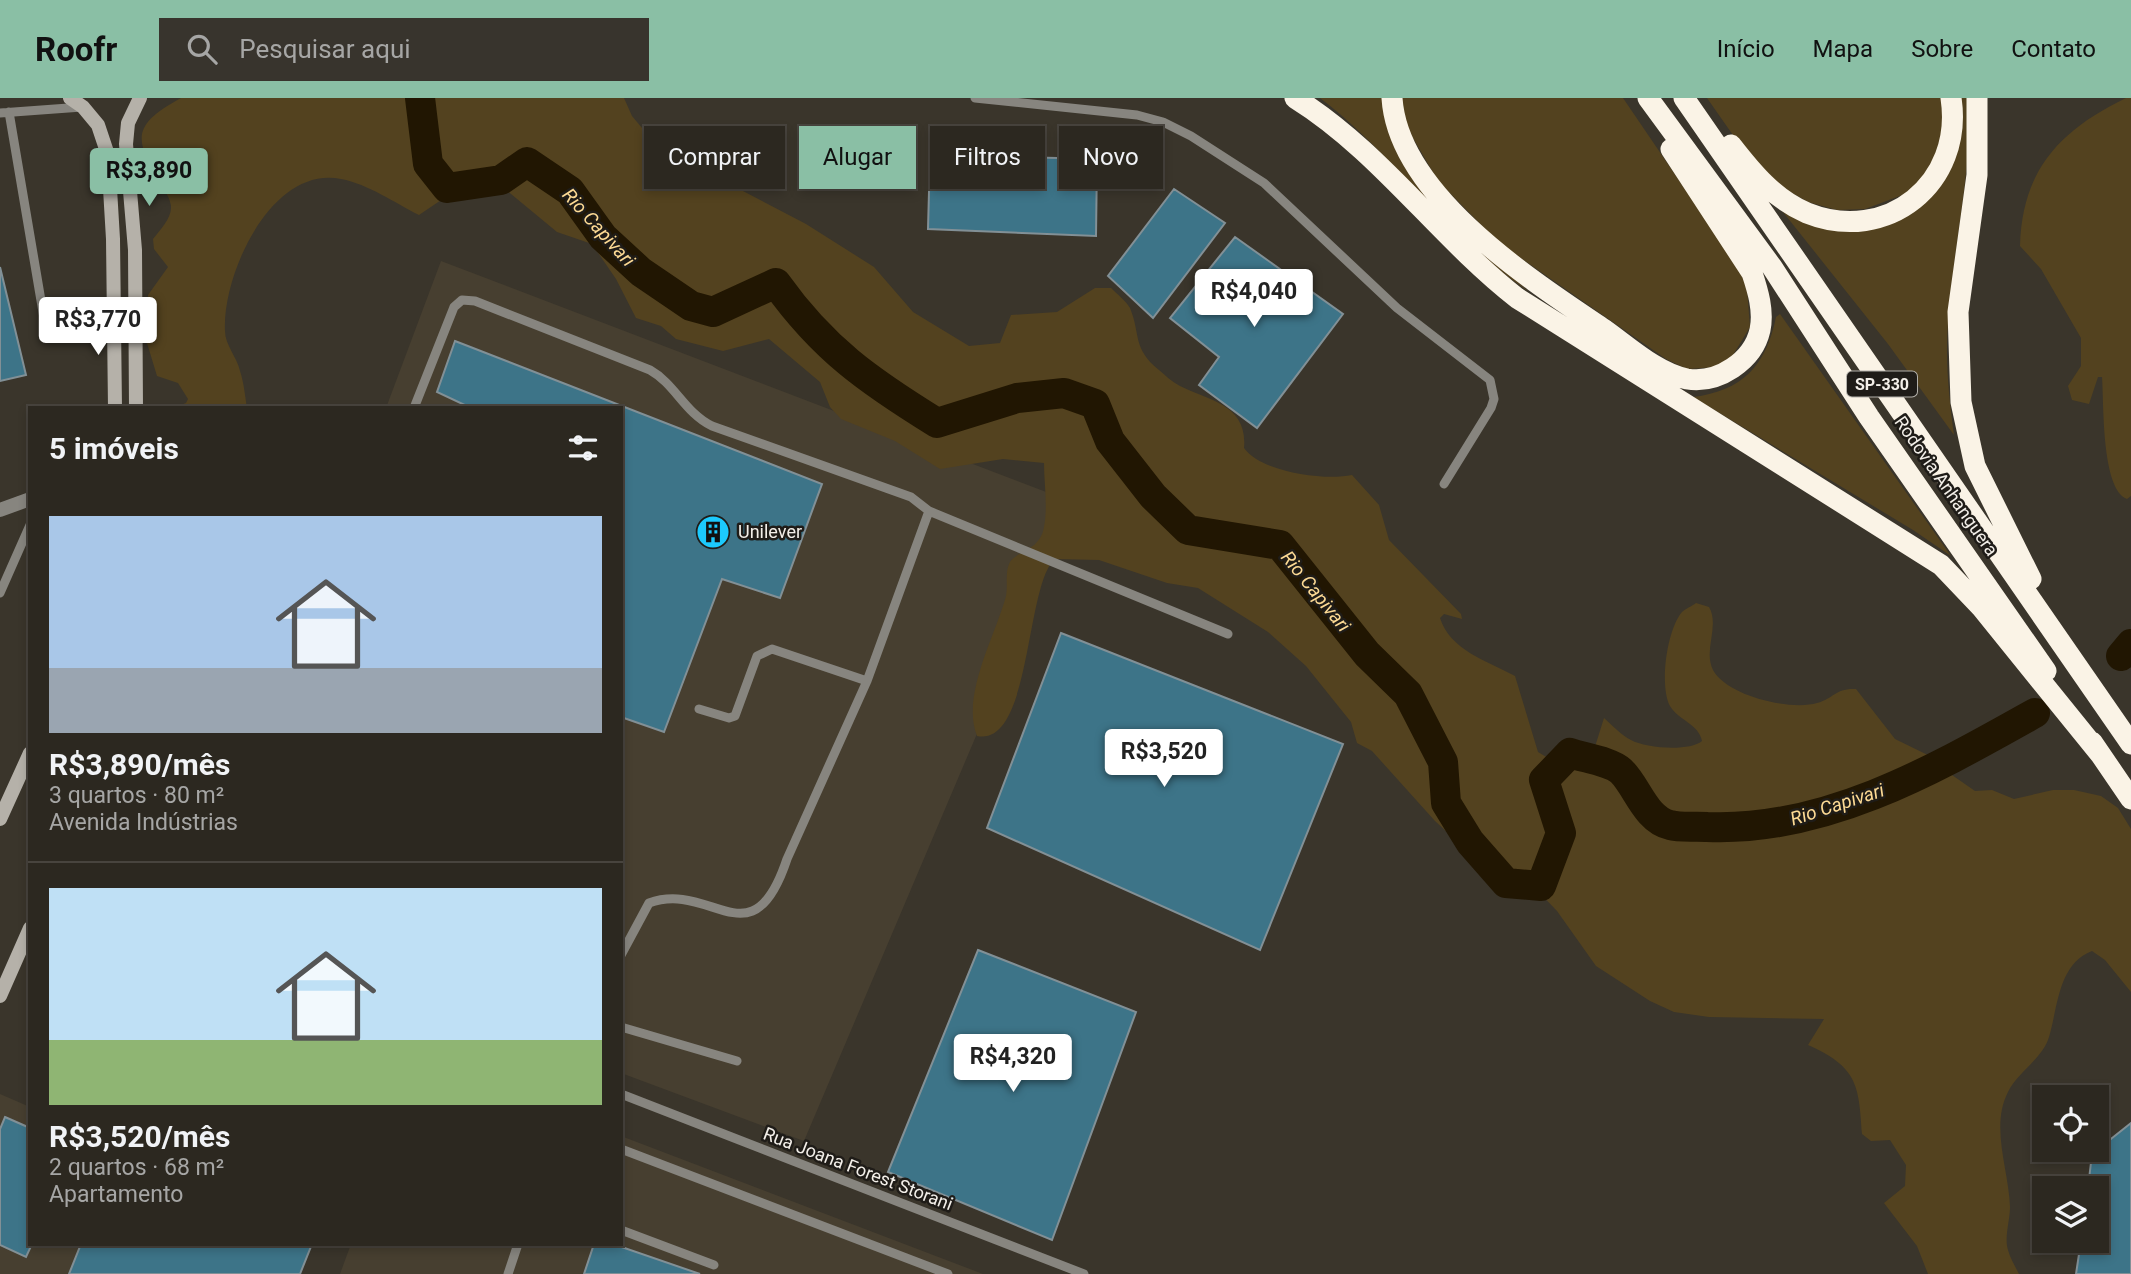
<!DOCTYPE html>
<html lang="pt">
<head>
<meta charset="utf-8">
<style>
  body { margin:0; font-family:Roboto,sans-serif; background:#38342d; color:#f1f3f6; height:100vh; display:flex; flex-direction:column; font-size:26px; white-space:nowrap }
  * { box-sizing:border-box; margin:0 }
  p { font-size:23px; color:#a6a6a5 }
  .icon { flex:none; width:38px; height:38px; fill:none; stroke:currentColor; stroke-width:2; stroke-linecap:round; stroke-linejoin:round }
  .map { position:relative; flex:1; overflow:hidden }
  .panel { position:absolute; left:28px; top:308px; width:595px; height:840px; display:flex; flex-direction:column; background:#2c2820; border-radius:0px; box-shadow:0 4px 10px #0003,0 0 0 2px #48443e }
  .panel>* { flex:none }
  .top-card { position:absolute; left:644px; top:28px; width:665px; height:63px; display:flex; gap:14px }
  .tools { position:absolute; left:2032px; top:987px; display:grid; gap:14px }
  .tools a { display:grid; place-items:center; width:77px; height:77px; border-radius:0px; background:#2c2820; box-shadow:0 4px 10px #0003,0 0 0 2px #48443e; font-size:35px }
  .price { position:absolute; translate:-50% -60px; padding:0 16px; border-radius:7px; background:#fff; color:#222; font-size:23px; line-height:46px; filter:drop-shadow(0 2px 4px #0008) }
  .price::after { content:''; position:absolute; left:50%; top:42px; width:21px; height:16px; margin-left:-10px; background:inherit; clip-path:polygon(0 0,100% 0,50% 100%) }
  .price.active { background:#8abfa5; color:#111 }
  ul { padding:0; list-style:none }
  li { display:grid; align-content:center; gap:14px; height:371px; padding:0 21px }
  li+li { border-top:2px solid #48443e }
  li span { display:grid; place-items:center; height:217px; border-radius:0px; color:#555 }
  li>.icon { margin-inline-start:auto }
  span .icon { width:126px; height:126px; fill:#fffc; stroke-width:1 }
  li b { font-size:30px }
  h2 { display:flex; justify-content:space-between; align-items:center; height:84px; padding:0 21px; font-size:30px }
  .chip { padding:0 24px; border-radius:0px; background:#2c2820; box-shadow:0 4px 10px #0003,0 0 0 2px #48443e; font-size:24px; line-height:63px }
  .chip.active { background:#8abfa5; color:#111 }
  header { display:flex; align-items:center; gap:42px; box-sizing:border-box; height:98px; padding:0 35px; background:#8abfa5; color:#111 }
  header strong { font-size:33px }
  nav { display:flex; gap:38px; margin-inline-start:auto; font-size:24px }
  .search { width:490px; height:63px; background:#38342d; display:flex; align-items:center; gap:18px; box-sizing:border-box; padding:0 24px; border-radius:0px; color:#a6a6a5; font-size:26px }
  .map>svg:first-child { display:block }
  .built { fill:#473f30 }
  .green { fill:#53421f }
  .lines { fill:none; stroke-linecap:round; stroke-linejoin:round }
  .river { stroke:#211602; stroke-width:30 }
  .building { fill:#3d7488; stroke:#829096; stroke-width:2 }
  .lane { stroke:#87857f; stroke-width:9 }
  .street { stroke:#87857f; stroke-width:14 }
  .secondary { stroke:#b5b1a9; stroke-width:14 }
  .highway { stroke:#faf3e6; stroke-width:21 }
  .labels { text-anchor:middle; stroke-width:5; stroke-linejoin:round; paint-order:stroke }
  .shield { fill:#1f1c18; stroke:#b3b0aa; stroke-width:2 }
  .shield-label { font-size:16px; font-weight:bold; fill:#f3efe9 }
  .street-label { font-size:18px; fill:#f3efe9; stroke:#1f1c18 }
  .poi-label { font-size:18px; fill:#f3efe9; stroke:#1f1c18; text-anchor:start }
  .water-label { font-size:19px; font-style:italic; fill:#fdda94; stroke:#1f1c18 }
</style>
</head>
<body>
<header>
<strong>Roofr</strong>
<div class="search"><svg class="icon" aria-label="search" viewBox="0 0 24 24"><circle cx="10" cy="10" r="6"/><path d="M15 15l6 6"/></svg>Pesquisar aqui</div>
<nav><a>Início</a><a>Mapa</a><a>Sobre</a><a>Contato</a></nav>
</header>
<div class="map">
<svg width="2131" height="1176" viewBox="0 0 2131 1176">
  <rect width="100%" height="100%" fill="#3a352b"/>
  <path class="built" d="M441,163L1075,405L804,1043L621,975V310H386Z
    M0,996L30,1009V1146H81L69,1176H0Z
    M621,1038L983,1176H340L351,1146H621Z"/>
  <path class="green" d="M181,0H624L632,18L657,48L806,126L874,169L913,214L969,248L1000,245L1011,217L1057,214L1095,190H1111C1117,196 1126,203 1130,210C1141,237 1132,250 1159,272C1165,277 1172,284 1180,288C1210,303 1248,307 1244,350C1261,374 1324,383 1352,377L1379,407L1389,442L1461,516L1462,521L1444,516L1440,520C1450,552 1487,563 1515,578L1538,654L1563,669L1593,655L1604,620C1612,627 1621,637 1631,642C1645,650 1689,654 1702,643C1699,626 1678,622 1670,608C1659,588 1667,531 1682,514C1685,511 1692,508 1696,505L1709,509C1720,528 1703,552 1713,572C1727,598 1791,613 1817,605C1835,600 1835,590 1856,591L1895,641L1938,662L1939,668L1975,693L1992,692L2014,701L2053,692H2074L2101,698L2118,710L2131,731V894L2105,862L2092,853C2058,866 2058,909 2049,939C2043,960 2017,975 2008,994C1990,1029 2009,1072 2010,1109C2010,1123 2004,1139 2008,1152C2010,1160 2015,1168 2019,1176H1928L1917,1148L1884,1105L1905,1088L1906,1067L1890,1042L1871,1043L1862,1036C1859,986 1857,969 1808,947L1824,921L1709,919L1674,914L1650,903L1596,868L1557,813L1533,788L1484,768L1435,723L1372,653L1357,645L1351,624L1306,568L1268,534L1198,490L1167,485L1099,462L1055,461C1025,486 1032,649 977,638C961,597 995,539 1006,498C1008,488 1005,476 1009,466C1014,453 1040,454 1044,429C1048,409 1044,385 1044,365L1003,361L940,371L895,343L841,321L830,309L820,284L769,241L723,253L676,241L661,228L636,220L616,181L592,146L557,134L505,91L485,88L456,92L419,117C395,105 368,86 341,81C271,67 222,177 225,233C225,247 237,259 240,273C244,285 245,298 247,310H172L186,305L188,301L178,285L157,278L147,245L148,197L168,169L154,151L153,141C160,132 172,120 171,108C170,100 164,91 160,84C132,39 134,26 181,0Z
    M1320,0H1385L1472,141L1529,194C1504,176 1480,158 1458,136C1412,91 1372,39 1320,0Z
    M1400,0H1623L1740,172L1747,191L1750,229L1733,257L1717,269L1687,271L1666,261L1499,145L1438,83L1406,28Z
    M1707,0H1942L1945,10L1940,58L1913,93L1865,111L1837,112L1808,104L1780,88L1735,40Z
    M1959,0H1969C1972,76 1953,149 1948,225C1945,263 1949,300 1954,337L1888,246L1779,109L1822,127L1931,98C1956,68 1965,40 1959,0Z
    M2126,0H2131V398L2127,401C2101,391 2104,304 2102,279H2098L2089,306L2072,302L2068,288L2081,268V240L2041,171L2020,148C2022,72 2060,32 2126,0Z
    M1780,216L1951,458L1913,432L1693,299C1742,293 1766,268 1776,219Z"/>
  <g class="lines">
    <path class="river" d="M420,0L428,66L447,90L501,82L527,64L570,93L603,139L641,174L691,208L713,214L776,185C823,251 869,283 937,325L1017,300L1064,295L1095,306L1110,343L1153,398L1188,432L1280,447L1367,556L1408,596L1443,664L1446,705L1470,744L1506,785L1541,788L1561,735L1544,682L1570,655C1584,660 1610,663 1621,673C1637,688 1645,721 1670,727C1681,730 1695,728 1707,729C1826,734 1935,671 2035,615
      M2121,558L2131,546"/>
  </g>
  <path class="building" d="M930,57L1097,61L1096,138L928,131Z
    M1174,91L1225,125L1153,220L1108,178Z
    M1235,139L1343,216L1257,330L1199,287L1219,259L1170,220Z
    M0,169L26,277L0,283Z
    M455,243L822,386L780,500L722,481L664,634L621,619V310H471L437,294Z
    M1061,535L1343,646L1260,852L987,730Z
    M978,852L1136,914L1052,1142L888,1074Z
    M5,1019L30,1030L32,1146L26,1159L0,1147V1031Z
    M2131,1025V1176H2076L2081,1143H2096V1090H2088L2092,1056Z
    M81,1146H312L300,1176H69Z
    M594,1146H613L700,1176H584Z"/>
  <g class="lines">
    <path class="lane" d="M975,0L1137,17L1163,24L1191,38L1264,85L1397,210L1490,282L1494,301L1491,310L1444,386
      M9,14L47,238
      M0,15L82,9
      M414,310L454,209L462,202L475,203L650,272C675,286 685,315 712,328L911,399L929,413L867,583L787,761C752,866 712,782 649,805L621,857
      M929,413L1228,536
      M0,495L30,427
      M699,611L729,620L735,618L757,558L772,551L867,583
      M621,929L737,963
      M621,996L1084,1176
      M621,1051L948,1176
      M621,1132L714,1167
      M508,1176L518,1146"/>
    <path class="street" d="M0,412L30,401"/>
    <path class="secondary" d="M70,0L83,9L98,27L108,57L113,141L115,310
      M136,310L135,152L126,46L128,25L140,0
      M0,721L30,655
      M0,898L30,830"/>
    <path class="highway" d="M1295,0C1380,53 1438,138 1517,200L1941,467L1981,509L2100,656
      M1392,0C1398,97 1532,183 1605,232C1629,249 1657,275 1687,281C1718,286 1753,263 1760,232C1764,213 1758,193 1752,175L1671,51
      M1648,0L1772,169L1869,319L2046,573
      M1684,0L2131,646
      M1977,0V77L1958,214L1961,304L1975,368L2031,481
      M1731,47C1752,74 1774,101 1807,115C1887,147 1964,85 1951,0
      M2092,644L2131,701"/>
  </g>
  <defs>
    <symbol id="building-disc" viewBox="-11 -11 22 22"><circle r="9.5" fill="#1cc9fc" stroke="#1f1c18"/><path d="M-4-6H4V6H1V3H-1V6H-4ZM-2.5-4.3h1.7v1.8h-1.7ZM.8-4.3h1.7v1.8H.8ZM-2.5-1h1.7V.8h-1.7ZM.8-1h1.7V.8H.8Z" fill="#111"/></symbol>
  </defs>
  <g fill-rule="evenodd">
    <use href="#building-disc" x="694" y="415" width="38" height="38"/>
  </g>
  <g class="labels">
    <rect class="shield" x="1847" y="273.5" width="70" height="25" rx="5"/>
    <g class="shield-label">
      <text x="1882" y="292">SP-330</text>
    </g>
    <g class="street-label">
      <text transform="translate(1946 388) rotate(55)" y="6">Rodovia Anhanguera</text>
      <text transform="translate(858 1071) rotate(21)" y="6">Rua Joana Forest Storani</text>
    </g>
    <g class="poi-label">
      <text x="738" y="440">Unilever</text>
    </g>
    <g class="water-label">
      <text transform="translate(599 129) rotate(48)" y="7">Rio Capivari</text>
      <text transform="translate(1316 493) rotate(51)" y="7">Rio Capivari</text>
      <text transform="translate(1837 706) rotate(-18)" y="7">Rio Capivari</text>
    </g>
  </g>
</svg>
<div class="tools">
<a><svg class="icon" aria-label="locate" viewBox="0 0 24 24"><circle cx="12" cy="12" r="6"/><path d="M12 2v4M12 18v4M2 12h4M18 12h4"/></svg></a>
<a><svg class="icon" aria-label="layers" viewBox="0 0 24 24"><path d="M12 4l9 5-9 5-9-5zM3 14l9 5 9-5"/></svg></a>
</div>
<b class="price active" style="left:149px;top:110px">R$3,890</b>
<b class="price" style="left:1254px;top:231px">R$4,040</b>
<b class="price" style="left:98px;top:259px">R$3,770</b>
<b class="price" style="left:1164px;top:691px">R$3,520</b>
<b class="price" style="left:1013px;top:996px">R$4,320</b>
<div class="top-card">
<a class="chip">Comprar</a>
<a class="chip active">Alugar</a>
<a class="chip">Filtros</a>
<a class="chip">Novo</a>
</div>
<section class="panel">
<h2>5 imóveis<svg class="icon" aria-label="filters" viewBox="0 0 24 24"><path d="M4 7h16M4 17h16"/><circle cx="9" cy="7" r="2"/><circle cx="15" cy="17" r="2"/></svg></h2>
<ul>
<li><span style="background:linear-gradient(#a9c7e8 70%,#9aa5b1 0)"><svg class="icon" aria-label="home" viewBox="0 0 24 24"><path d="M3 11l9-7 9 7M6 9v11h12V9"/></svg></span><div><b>R$3,890/mês</b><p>3 quartos · 80 m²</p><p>Avenida Indústrias</p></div></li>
<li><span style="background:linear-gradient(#bfe0f5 70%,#8fb573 0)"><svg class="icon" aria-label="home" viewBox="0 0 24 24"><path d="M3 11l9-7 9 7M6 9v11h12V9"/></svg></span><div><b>R$3,520/mês</b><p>2 quartos · 68 m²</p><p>Apartamento</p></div></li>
</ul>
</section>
</div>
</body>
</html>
